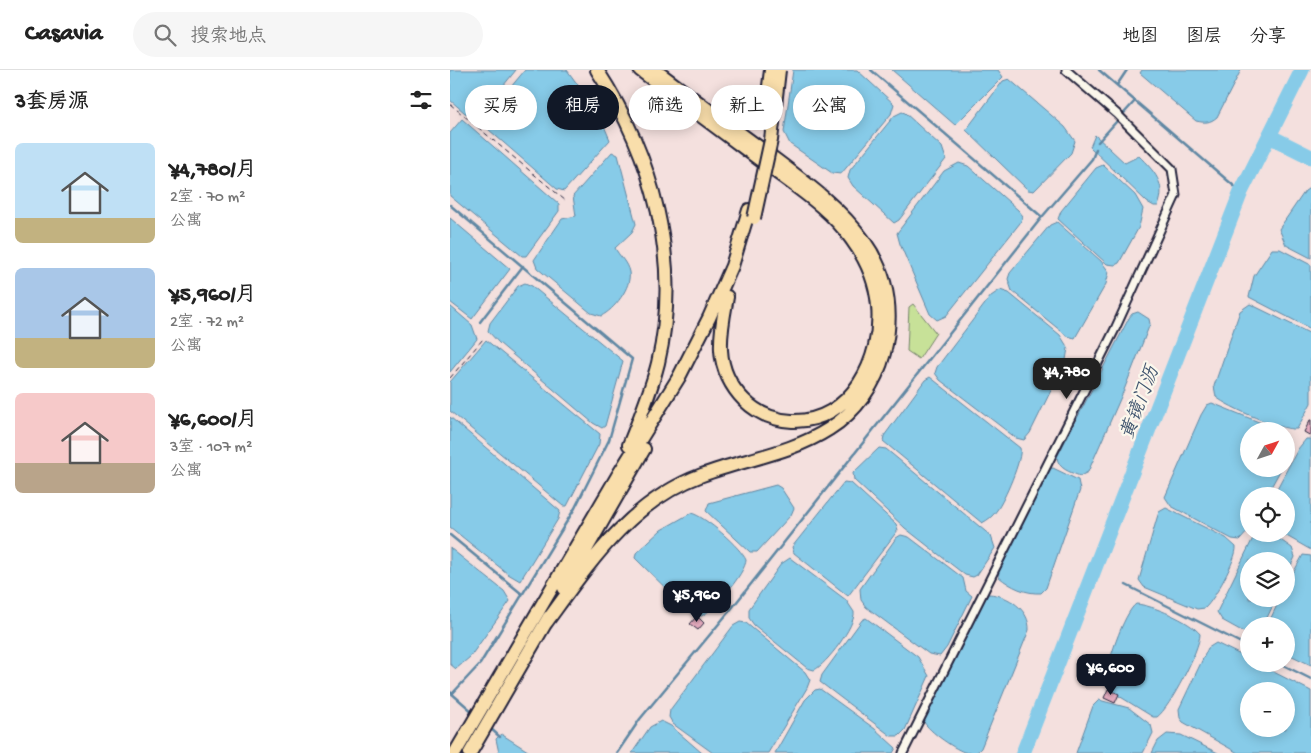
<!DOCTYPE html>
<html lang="zh">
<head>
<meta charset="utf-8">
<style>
  body { margin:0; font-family:"Gochi Hand","LXGW WenKai TC",sans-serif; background:#f6f6f6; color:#222; height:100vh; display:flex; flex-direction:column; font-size:19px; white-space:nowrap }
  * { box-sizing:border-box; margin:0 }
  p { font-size:16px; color:#767676 }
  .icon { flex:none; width:28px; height:28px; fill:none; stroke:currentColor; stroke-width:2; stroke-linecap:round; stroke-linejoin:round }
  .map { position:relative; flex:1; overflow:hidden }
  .sheet { display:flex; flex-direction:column; background:#fff; width:450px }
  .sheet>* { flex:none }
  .hud { position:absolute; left:15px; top:15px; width:475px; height:45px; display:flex; gap:10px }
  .needle { width:32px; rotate:50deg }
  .controls { position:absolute; left:790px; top:352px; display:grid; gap:10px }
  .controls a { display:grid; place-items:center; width:55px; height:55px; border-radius:50%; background:#fff; box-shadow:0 2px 12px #0003; font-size:25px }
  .price { position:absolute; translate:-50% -42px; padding:0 11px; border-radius:10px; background:#111827; color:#fff; font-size:16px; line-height:32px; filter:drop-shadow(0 1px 2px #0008) }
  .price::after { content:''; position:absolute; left:50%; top:30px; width:15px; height:11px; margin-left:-8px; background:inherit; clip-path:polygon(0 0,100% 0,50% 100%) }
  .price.on { background:#222; color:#fff }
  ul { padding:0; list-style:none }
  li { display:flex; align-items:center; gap:15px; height:125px; padding:0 15px }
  li span { display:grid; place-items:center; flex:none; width:140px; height:100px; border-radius:8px; color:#555 }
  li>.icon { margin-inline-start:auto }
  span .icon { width:60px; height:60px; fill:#fffc; stroke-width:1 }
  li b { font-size:21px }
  h2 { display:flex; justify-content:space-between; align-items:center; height:60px; padding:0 15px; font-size:21px }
  .pill { padding:0 18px; border-radius:22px; background:#fff; box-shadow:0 2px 12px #0003; font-size:18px; line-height:45px }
  .pill.on { background:#111827; color:#fff }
  header { display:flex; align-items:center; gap:30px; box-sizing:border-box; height:70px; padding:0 25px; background:#fff; border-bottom:1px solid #e0e0e0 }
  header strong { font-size:24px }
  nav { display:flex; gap:28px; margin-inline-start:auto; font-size:18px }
  .search { width:350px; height:45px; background:#f6f6f6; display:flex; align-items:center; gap:12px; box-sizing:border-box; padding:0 18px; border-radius:28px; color:#767676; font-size:19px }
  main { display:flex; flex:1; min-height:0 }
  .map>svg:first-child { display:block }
  .green { fill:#c7e198; stroke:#74826a }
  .water { fill:#87cbe8; stroke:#5f87a3; fill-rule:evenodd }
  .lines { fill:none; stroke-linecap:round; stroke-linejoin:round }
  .stream { stroke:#5f87a3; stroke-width:2.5 }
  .river { stroke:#87cbe8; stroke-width:15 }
  .building { fill:#e3aabd; stroke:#22223b }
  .street-casing { stroke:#22223b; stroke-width:11 }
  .highway-casing { stroke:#22223b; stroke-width:16 }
  .path { stroke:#22223b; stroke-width:1; stroke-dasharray:5 4; stroke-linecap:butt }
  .street { stroke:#fbf7ec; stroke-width:7 }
  .highway { stroke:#f9deab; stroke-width:12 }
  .highway-bridge-casing { stroke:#22223b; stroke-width:16; stroke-linecap:butt }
  .highway-bridge { stroke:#f9deab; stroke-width:12 }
  .labels { text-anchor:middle; stroke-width:4.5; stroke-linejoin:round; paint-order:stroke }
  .water-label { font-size:19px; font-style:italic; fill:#40556f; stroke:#fbf7ec }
</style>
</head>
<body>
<header>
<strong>Casavia</strong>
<div class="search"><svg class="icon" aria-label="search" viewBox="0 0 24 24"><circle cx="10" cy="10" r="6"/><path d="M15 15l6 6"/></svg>搜索地点</div>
<nav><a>地图</a><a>图层</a><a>分享</a></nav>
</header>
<main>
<section class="sheet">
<h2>3套房源<svg class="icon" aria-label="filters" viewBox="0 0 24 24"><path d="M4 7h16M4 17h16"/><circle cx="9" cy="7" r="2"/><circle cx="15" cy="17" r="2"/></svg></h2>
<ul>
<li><span style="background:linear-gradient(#bfe0f5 75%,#c2b280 0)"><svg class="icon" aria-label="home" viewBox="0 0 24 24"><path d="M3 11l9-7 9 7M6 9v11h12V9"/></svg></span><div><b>¥4,780/月</b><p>2室 · 70 m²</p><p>公寓</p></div></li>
<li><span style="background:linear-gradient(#a9c7e8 70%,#c2b280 0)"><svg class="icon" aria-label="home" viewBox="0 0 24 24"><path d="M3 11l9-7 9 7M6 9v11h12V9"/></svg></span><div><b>¥5,960/月</b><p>2室 · 72 m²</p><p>公寓</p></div></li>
<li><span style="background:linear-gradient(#f6c9c9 70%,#b9a48a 0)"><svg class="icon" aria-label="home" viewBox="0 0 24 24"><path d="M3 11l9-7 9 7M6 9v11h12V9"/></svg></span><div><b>¥6,600/月</b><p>3室 · 107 m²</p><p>公寓</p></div></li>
</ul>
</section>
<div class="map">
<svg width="861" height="683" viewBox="0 0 861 683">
  <rect width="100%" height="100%" fill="#f4e0de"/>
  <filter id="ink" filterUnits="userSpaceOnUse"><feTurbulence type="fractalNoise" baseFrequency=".02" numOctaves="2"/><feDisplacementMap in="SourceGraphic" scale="10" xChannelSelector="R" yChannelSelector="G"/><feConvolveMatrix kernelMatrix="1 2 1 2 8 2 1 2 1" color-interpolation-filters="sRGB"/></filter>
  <g filter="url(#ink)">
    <path class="green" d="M463,234L486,263L469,289L457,281L459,237Z"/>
    <path class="water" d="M0,0H66L32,42L24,47L15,43L0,30Z
      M75,0H117L149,44L160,70L114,121L107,119L31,53Z
      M343,0H407L444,34L441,44L391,104L382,103L340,74L334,62Z
      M442,0H548L553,7L505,55Z
      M692,0H791L767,47C760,53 755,53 746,51L690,3Z
      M559,9L615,57L625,71L621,83L584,121L578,120L516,60L553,11Z
      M452,42L455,43L492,77L496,89L449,150L444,153L403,116L398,108L400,100L444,46Z
      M12,49L109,134V141L76,186H72L0,126V63Z
      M645,65L675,93L689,86C704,101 717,114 708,136H704L697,132L640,77Z
      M162,82L168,85L186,154L182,162L165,178C169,186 177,192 179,202C182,217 164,240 151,246L141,243L87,198L84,190L112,149L126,146L123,126Z
      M509,93L518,96L568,140L573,146L570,153L496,246L487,250L480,244L450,174L447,163L494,101Z
      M653,95L685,125L693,139L689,157L669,193L665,195L657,194L608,149L611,141L646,98Z
      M861,117V188L836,175L829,159L855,121Z
      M0,148L60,199L22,249L0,232Z
      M607,152L651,191L659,202L656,214L625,268L617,266L562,221L558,209L560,203L600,155Z
      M822,179H830L861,195V259L799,227L804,206Z
      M75,213L82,216L173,291L155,356L152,358L143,353L49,273L38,261L40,253L68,216Z
      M550,220L559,223L610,265L618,278L616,290L580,363L574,370L566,368L490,310L485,303L487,297L541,226Z
      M800,234L861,264V333L847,359C832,361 778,337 766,327L764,316L790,241Z
      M0,236L22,255L27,269L0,302Z
      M688,242L699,249L700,254L674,320L638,402L630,406C620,402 608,399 607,387L679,248L682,244Z
      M36,270L150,364L149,374L117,436H113L0,341V312Z
      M480,307L570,378C573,388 554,431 547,440C543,446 538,450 532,453L433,371L434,366L475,310Z
      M762,333L831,361H799V399H831L816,426H799V460L790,470L782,469L721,436L715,427L751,345L757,335Z
      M0,347L110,441L108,449L70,511L58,504L0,457Z
      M856,369H861V480L833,464H836V426H823L848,379Z
      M429,378L436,379L541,466L545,478L527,505L523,507L515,505L455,458L404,410L403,403Z
      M603,398L628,410L630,420L596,518L591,523C576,524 561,517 549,507L548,499L598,399Z
      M394,412L401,413L446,454L448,460L398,526L344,483L342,477Z
      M326,415L331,418L344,438L341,445L307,482H300L256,441L259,433Z
      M716,438L776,468L786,477C787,489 764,530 755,538L747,539L699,519L694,517L689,510L707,448L709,442Z
      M241,443C255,446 291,478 296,490C296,502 263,542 251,546L242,544L185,488L186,483L211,460Z
      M805,464H822L842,478L845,487L836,506V491H799V529H826L813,556H799V565L772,550L767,542Z
      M451,465L459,467L513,508L516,521L522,526L497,577L490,586L479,584L416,537L411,530L410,519L446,468Z
      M0,478L54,521L60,531L20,587L6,599L0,594Z
      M853,485L861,486V595L836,583V556H817L830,529H836V516Z
      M340,488L396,530L404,542C406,555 376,595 364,600L357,598L304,555L299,548V539L331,494Z
      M539,524C558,525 580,540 579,560L531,678L526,683C522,683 517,683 514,682C503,678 475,659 472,648L535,525Z
      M686,534C702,535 740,551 750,564C750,579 720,638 707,647H703L661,621L656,613C655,598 674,542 686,534Z
      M416,548L468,587L479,606L455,660L449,666H441L370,612L372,605L412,550Z
      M290,552L296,553L355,602L360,610L357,618L318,683H263L223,654L219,647L220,640L283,556Z
      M766,573L799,589V594H808L861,621V683H788L733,652L730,648L729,639L758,578ZM799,621H836V659H799Z
      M370,619L425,659L446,678L443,683H325L355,630L365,620Z
      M649,630L679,638L701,655L703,663L693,683H626L643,636Z
      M211,651L221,656L252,683H182L200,657Z
      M51,664L81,683H49L46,669Z
      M717,664L731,665L768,683H702L708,671Z"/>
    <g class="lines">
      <path class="stream" d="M421,0L592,147
        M649,0L791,122
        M667,15L677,0
        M648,72L685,31
        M0,135L182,289L159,370L125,438L30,594L2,624
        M30,252L73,196
        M0,465L72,524
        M676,515L799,577
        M831,594L861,609
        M0,622L24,643
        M39,657L50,667
        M167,683L190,649L282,538L592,147L642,89L646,79"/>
      <path class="river" d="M819,66L861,87
        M573,683L791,122L852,0"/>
    </g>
    <path class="building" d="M860,350H861V366L854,362Z
      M247,546L254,553L248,560L240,554Z
      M658,619L669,624L665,633L654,628Z"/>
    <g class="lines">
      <defs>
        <path id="street" d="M453,683L665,259L726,125L722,99L667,44L616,0"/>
        <path id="highway" d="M147,0C203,86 232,191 208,293C201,321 190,348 179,375
          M190,0C232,32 274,63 317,95C346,117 381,139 402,170C416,189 426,212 428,236C433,288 401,353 342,351C324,350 307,343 294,330C281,317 272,299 271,280C270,262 274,244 277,227
          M114,518L194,379
          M95,554C139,494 179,432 252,405C294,389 340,384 379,359C406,342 426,314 434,283C459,183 382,133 314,81C277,54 241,27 205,0
          M5,683L167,407L229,307L259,248L282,196L299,140
          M20,683L99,547"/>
      </defs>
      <use href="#street" class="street-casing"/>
      <use href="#highway" class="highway-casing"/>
      <path class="path" d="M0,34L116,131
        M0,308L33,269"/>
      <use href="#street" class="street"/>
      <use href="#highway" class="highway"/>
      <defs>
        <path id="highway-bridge" d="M316,40L321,0
          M304,148L321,70L329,0"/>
      </defs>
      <use href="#highway-bridge" class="highway-bridge-casing"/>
      <use href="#highway-bridge" class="highway-bridge"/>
    </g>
  </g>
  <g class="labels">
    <g class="water-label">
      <text transform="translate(688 332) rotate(-69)" y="7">黄镜门沥</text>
    </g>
  </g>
</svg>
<div class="controls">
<a><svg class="needle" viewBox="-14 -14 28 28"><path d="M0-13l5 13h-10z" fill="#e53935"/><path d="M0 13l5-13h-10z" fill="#767676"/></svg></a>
<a><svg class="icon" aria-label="locate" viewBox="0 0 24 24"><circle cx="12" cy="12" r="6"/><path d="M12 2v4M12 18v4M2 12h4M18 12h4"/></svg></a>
<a><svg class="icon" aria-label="layers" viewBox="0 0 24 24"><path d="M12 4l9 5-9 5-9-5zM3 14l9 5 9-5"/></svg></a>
<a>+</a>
<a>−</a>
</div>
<b class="price on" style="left:617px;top:330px">¥4,780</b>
<b class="price" style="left:247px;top:553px">¥5,960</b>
<b class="price" style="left:661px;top:626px">¥6,600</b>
<div class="hud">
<a class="pill">买房</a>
<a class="pill on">租房</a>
<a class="pill">筛选</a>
<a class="pill">新上</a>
<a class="pill">公寓</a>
</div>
</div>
</main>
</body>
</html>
